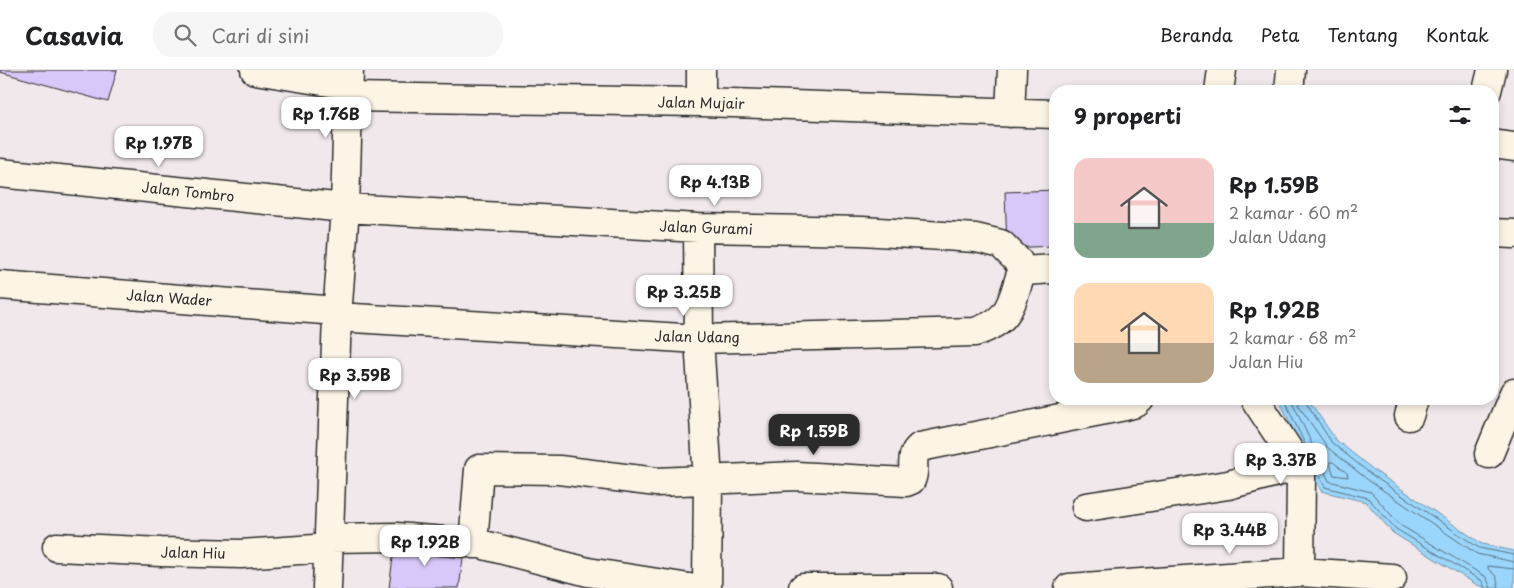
<!DOCTYPE html>
<html lang="id">
<head>
<meta charset="utf-8">
<style>
  body { margin:0; font-family:"Playpen Sans",sans-serif; background:#f6f6f6; color:#202124; height:100vh; display:flex; flex-direction:column; font-size:19px; white-space:nowrap }
  * { box-sizing:border-box; margin:0 }
  p { font-size:16px; color:#757577 }
  .icon { flex:none; width:28px; height:28px; fill:none; stroke:currentColor; stroke-width:2; stroke-linecap:round; stroke-linejoin:round }
  .map { position:relative; flex:1; overflow:hidden }
  .panel { position:absolute; left:1049px; top:15px; width:450px; height:320px; display:flex; flex-direction:column; background:#fff; border-radius:20px; box-shadow:0 2px 8px #0003 }
  .panel>* { flex:none }
  .price { position:absolute; translate:-50% -42px; padding:0 11px; border-radius:10px; background:#fff; color:#222; font-size:16px; line-height:32px; filter:drop-shadow(0 1px 2px #0008) }
  .price::after { content:''; position:absolute; left:50%; top:30px; width:15px; height:11px; margin-left:-8px; background:inherit; clip-path:polygon(0 0,100% 0,50% 100%) }
  .price.current { background:#2b2b2b; color:#fff }
  ul { padding:0; list-style:none }
  li { display:flex; align-items:center; gap:15px; height:125px; padding:0 25px }
  li span { display:grid; place-items:center; flex:none; width:140px; height:100px; border-radius:15px; color:#555 }
  li>.icon { margin-inline-start:auto }
  span .icon { width:60px; height:60px; fill:#fffc; stroke-width:1 }
  li b { font-size:21px }
  h2 { display:flex; justify-content:space-between; align-items:center; height:60px; padding:0 25px; font-size:21px }
  header { display:flex; align-items:center; gap:30px; box-sizing:border-box; height:70px; padding:0 25px; background:#fff; border-bottom:1px solid #e0e0e0 }
  header strong { font-size:24px }
  nav { display:flex; gap:28px; margin-inline-start:auto; font-size:18px }
  .search { width:350px; height:45px; background:#f6f6f6; display:flex; align-items:center; gap:12px; box-sizing:border-box; padding:0 18px; border-radius:20px; color:#757577; font-size:19px }
  .map>svg:first-child { display:block }
  .water { fill:#9ad6fb; stroke:#6e92a8 }
  .lines { fill:none; stroke-linecap:round; stroke-linejoin:round }
  .shore { stroke:#576f7e; stroke-width:1 }
  .building { fill:#d8c8f9; stroke:#2b2b2b }
  .minor-casing { stroke:#2b2b2b; stroke-width:31 }
  .minor { stroke:#fcf5e5; stroke-width:28 }
  .labels { text-anchor:middle; stroke-width:4; stroke-linejoin:round; paint-order:stroke }
  .street-label { font-size:14px; fill:#2b2b2b; stroke:#fcf5e5 }
</style>
</head>
<body>
<header>
<strong>Casavia</strong>
<div class="search"><svg class="icon" aria-label="search" viewBox="0 0 24 24"><circle cx="10" cy="10" r="6"/><path d="M15 15l6 6"/></svg>Cari di sini</div>
<nav><a>Beranda</a><a>Peta</a><a>Tentang</a><a>Kontak</a></nav>
</header>
<div class="map">
<svg width="1514" height="518" viewBox="0 0 1514 518">
  <rect width="100%" height="100%" fill="#f1e8eb"/>
  <filter id="ink" filterUnits="userSpaceOnUse"><feTurbulence type="fractalNoise" baseFrequency=".02" numOctaves="2"/><feDisplacementMap in="SourceGraphic" scale="10" xChannelSelector="R" yChannelSelector="G"/><feConvolveMatrix kernelMatrix="1 2 1 2 8 2 1 2 1" color-interpolation-filters="sRGB"/></filter>
  <g filter="url(#ink)">
    <path class="water" d="M1279,329H1308L1336,370L1375,401L1482,474L1514,481V518H1487L1477,515L1393,463L1366,432L1321,421Z"/>
    <g class="lines">
      <path class="shore" d="M1284,329L1309,383
        M1291,329L1329,411L1371,422L1400,455L1486,507L1491,518
        M1298,329V335L1328,378L1368,410L1477,484L1514,492
        M1304,329L1332,373L1372,405L1479,478L1514,485
        M1330,392H1333L1347,403L1348,407L1334,405Z
        M1314,395L1325,417L1368,428L1396,459L1482,511L1485,518
        M1499,518L1496,506L1488,499V496L1514,499"/>
    </g>
    <path class="building" d="M0,0H117L108,32L0,2Z
      M1055,120V176L1007,178L1005,122Z
      M395,472L464,481L459,518H389Z"/>
    <g class="lines">
      <defs>
        <path id="minor" d="M255,0L348,15
          M701,0V32
          M1219,21L1222,0
          M1289,21L1291,0
          M1487,21L1492,0
          M348,27L701,32L1055,44
          M1010,43L1012,0
          M1492,74L1514,77
          M0,103L345,138L698,158L862,161L976,168L1001,174L1018,191L1022,201
          M698,158L699,269L708,411L707,518
          M1492,163L1514,164
          M1022,201L1055,199
          M0,215L337,241
          M337,247L699,269L975,262C1012,250 1010,235 1022,201
          M1255,329L1299,396L1301,405L1300,502
          M1409,346L1414,329
          M1489,384L1514,323
          M1086,437L1228,415L1299,396
          M330,468L396,467L480,474L588,502L689,518
          M473,474L479,399L559,400L657,412L796,406L906,412L911,410C917,398 908,387 920,377L1125,336L1136,333L1140,329
          M57,477L161,482L241,484L329,478
          M327,518L337,247L345,138L349,0
          M803,518H938
          M1069,518L1300,502L1392,508"/>
      </defs>
      <use href="#minor" class="minor-casing"/>
      <use href="#minor" class="minor"/>
    </g>
  </g>
  <g class="labels">
    <g class="street-label">
      <text transform="translate(701 33) rotate(1)" y="5">Jalan Mujair</text>
      <text transform="translate(188 122) rotate(6)" y="5">Jalan Tombro</text>
      <text transform="translate(706 158) rotate(2)" y="5">Jalan Gurami</text>
      <text transform="translate(169 228) rotate(4)" y="5">Jalan Wader</text>
      <text transform="translate(697 267) rotate(1)" y="5">Jalan Udang</text>
      <text transform="translate(193 483) rotate(1)" y="5">Jalan Hiu</text>
    </g>
  </g>
</svg>
<b class="price" style="left:326px;top:69px">Rp 1.76B</b>
<b class="price" style="left:159px;top:98px">Rp 1.97B</b>
<b class="price" style="left:715px;top:137px">Rp 4.13B</b>
<b class="price" style="left:684px;top:247px">Rp 3.25B</b>
<b class="price" style="left:355px;top:330px">Rp 3.59B</b>
<b class="price current" style="left:814px;top:386px">Rp 1.59B</b>
<b class="price" style="left:1281px;top:415px">Rp 3.37B</b>
<b class="price" style="left:1230px;top:485px">Rp 3.44B</b>
<b class="price" style="left:425px;top:497px">Rp 1.92B</b>
<section class="panel">
<h2>9 properti<svg class="icon" aria-label="filters" viewBox="0 0 24 24"><path d="M4 7h16M4 17h16"/><circle cx="9" cy="7" r="2"/><circle cx="15" cy="17" r="2"/></svg></h2>
<ul>
<li><span style="background:linear-gradient(#f6c9c9 65%,#7fa58c 0)"><svg class="icon" aria-label="home" viewBox="0 0 24 24"><path d="M3 11l9-7 9 7M6 9v11h12V9"/></svg></span><div><b>Rp 1.59B</b><p>2 kamar · 60 m²</p><p>Jalan Udang</p></div></li>
<li><span style="background:linear-gradient(#ffd9b3 60%,#b9a48a 0)"><svg class="icon" aria-label="home" viewBox="0 0 24 24"><path d="M3 11l9-7 9 7M6 9v11h12V9"/></svg></span><div><b>Rp 1.92B</b><p>2 kamar · 68 m²</p><p>Jalan Hiu</p></div></li>
</ul>
</section>
</div>
</body>
</html>
